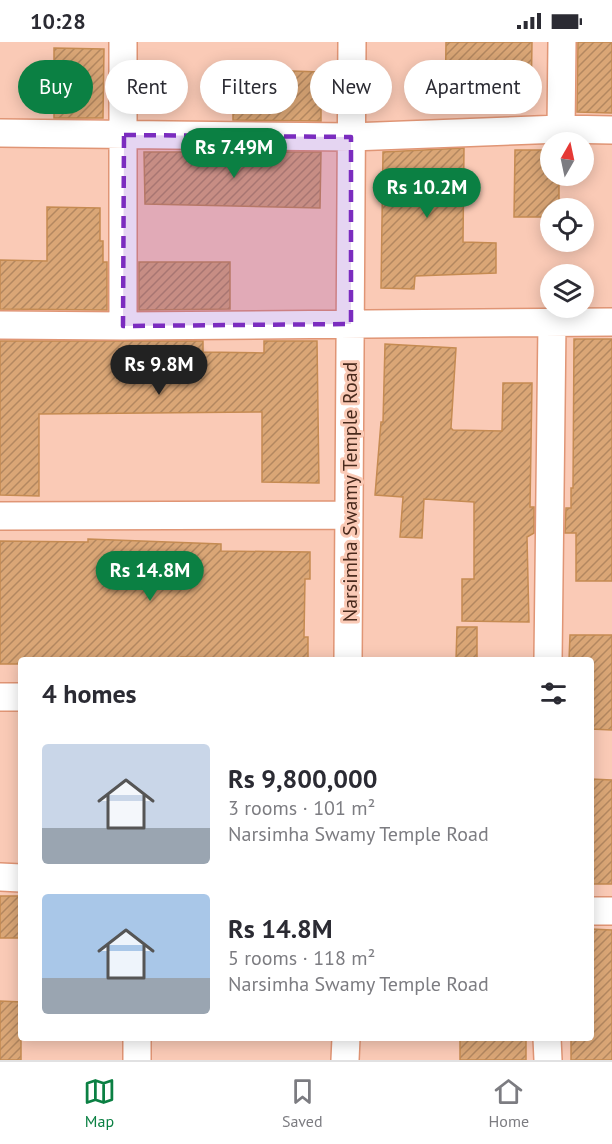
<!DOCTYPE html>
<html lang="en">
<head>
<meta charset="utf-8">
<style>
  body { margin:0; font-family:"PT Sans",sans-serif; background:#f7f7f7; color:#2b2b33; height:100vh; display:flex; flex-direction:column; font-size:22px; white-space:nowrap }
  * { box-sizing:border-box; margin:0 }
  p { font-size:20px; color:#7c7c81 }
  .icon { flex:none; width:33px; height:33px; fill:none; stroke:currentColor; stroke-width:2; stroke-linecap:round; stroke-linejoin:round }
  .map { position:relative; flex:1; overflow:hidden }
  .details { position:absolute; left:18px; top:615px; width:576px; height:384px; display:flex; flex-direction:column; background:#fff; border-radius:6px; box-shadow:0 3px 15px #0003 }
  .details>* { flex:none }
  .top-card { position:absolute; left:18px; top:18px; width:576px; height:54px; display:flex; gap:12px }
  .needle { width:39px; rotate:9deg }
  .tools { position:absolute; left:540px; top:90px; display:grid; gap:12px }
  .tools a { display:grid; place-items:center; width:54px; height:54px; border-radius:50%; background:#fff; box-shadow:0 3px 15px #0003; font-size:30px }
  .price { position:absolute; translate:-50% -51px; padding:0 14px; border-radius:21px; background:#0b8043; color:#fff; font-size:20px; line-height:39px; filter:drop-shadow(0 2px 3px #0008) }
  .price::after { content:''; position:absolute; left:50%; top:36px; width:18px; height:14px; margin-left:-9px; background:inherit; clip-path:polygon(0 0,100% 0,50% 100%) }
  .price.current { background:#222; color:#fff }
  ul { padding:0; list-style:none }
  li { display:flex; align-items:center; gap:18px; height:150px; padding:0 24px }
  li span { display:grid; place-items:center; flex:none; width:168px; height:120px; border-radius:6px; color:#555 }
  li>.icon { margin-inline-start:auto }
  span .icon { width:72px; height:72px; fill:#fffc; stroke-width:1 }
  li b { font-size:26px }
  h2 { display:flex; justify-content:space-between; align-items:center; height:72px; padding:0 24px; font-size:26px }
  .pill { padding:0 21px; border-radius:27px; background:#fff; box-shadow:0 3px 15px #0003; font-size:21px; line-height:54px }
  .pill.current { background:#0b8043; color:#fff }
  .status { display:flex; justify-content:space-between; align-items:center; height:42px; padding:0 30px; background:#fff; direction:ltr }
  .status svg { height:16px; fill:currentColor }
  .tab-bar { display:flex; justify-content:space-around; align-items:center; height:84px; border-top:2px solid #e1e1e2; background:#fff; font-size:16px; color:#7c7c81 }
  .tab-bar a { display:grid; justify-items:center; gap:3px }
  .tab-bar .current { color:#0b8043 }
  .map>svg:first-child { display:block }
  .building { fill:url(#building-hatch); stroke:#c58b52; stroke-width:1.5 }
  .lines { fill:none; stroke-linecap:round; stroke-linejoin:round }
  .minor-casing { stroke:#e09575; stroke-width:30 }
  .minor { stroke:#fff; stroke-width:27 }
  .marked { fill:#7b2cbf; fill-opacity:0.2; stroke:#7b2cbf; stroke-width:4.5; stroke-dasharray:12 8; stroke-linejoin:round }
  .labels { text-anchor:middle; stroke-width:6; stroke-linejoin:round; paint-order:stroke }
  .street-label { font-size:20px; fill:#492a1d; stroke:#facab6 }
</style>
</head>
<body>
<div class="status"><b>10:28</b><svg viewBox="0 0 49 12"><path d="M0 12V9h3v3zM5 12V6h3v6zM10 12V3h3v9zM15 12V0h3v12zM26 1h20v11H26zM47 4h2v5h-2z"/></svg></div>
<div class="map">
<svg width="612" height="1018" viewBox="0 0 612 1018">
  <defs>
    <pattern id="building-hatch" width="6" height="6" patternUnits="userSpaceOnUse" patternTransform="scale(1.5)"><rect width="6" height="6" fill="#daa676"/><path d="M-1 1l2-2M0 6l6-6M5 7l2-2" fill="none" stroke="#b38760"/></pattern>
  </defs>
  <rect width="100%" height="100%" fill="#facab6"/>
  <path class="building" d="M446,0H532L531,63H487V69H445Z
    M578,0H612V71L577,70Z
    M54,6L104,7L103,76H54Z
    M233,27L321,30V79L233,78Z
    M464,106L463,200L496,201V231L415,234L414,247L381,246L383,110Z
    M515,108H550V134H559V166H550V175H514Z
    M144,110H321L320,166L145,162Z
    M47,165L100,166V199H103V220H107V268L0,267V218L47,219Z
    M139,220H230V267L139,268Z
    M574,297H612V539H576V491H565L566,466H571V446H573Z
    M0,299H203V310L264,311V299H317L319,441L262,440V370L39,372V454L0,453Z
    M385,302L456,306L451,386L453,388L502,389L503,341H532L530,465H534V491L527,495L529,580L462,579V537H474V460L424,457L422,496L400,495L403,455L375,453L381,380H383Z
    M88,497L221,502V509L310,510V537H305L304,595H308V618L181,615V618H21V622H0V499L88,500Z
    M457,585H477V618H456Z
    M570,593H612V688L591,687V618H569Z
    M591,737L612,738V842H591Z
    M0,854H21V896H0Z
    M591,887L612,888V1018H571V996H591Z
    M0,959L21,960V1018H0Z
    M460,996H526V1018H460Z"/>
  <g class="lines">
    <defs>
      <path id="minor" d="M123,0V284
        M561,87L612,88
        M0,91L351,95L561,87L562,0
        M0,283L123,284L612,280
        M0,474L349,473
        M348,618L352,0
        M548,618L552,281
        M0,655H21
        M0,835L21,836
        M591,869H612
        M137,996V1018
        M547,996L548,1018
        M345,1018L346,996"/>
    </defs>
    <use href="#minor" class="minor-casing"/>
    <use href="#minor" class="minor"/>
  </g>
  <path class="marked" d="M124,93L351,95V282L123,284Z"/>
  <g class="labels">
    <g class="street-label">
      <text transform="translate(350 450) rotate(-90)" y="7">Narsimha Swamy Temple Road</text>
    </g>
  </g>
</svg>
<div class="tools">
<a><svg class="needle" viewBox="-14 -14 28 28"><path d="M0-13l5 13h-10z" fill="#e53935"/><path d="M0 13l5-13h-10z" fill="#7c7c81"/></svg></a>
<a><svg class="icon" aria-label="locate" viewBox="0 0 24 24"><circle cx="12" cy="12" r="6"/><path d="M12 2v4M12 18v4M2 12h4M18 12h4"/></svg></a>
<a><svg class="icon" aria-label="layers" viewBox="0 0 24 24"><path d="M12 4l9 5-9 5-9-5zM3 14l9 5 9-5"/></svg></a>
</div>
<b class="price" style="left:234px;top:137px">Rs 7.49M</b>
<b class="price" style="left:427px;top:177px">Rs 10.2M</b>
<b class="price current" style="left:159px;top:354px">Rs 9.8M</b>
<b class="price" style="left:150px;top:560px">Rs 14.8M</b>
<div class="top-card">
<a class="pill current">Buy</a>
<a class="pill">Rent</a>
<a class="pill">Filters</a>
<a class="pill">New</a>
<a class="pill">Apartment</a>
</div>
<section class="details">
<h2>4 homes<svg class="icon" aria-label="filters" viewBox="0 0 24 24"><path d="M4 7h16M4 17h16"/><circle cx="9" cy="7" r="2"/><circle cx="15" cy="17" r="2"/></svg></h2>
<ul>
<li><span style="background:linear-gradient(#c9d6e8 70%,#9aa5b1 0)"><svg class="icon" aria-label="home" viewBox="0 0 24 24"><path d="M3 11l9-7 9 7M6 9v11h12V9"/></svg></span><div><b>Rs 9,800,000</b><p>3 rooms · 101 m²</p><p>Narsimha Swamy Temple Road</p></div></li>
<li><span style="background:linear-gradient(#a9c7e8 70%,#9aa5b1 0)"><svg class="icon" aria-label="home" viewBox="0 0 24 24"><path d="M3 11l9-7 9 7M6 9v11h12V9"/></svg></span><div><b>Rs 14.8M</b><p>5 rooms · 118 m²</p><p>Narsimha Swamy Temple Road</p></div></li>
</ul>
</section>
</div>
<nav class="tab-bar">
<a class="current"><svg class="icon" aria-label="map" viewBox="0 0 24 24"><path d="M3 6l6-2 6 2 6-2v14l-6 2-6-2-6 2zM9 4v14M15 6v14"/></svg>Map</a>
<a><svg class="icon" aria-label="saved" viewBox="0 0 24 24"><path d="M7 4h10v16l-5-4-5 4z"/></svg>Saved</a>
<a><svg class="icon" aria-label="home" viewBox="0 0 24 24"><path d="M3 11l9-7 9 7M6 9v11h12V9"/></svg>Home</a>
</nav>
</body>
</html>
